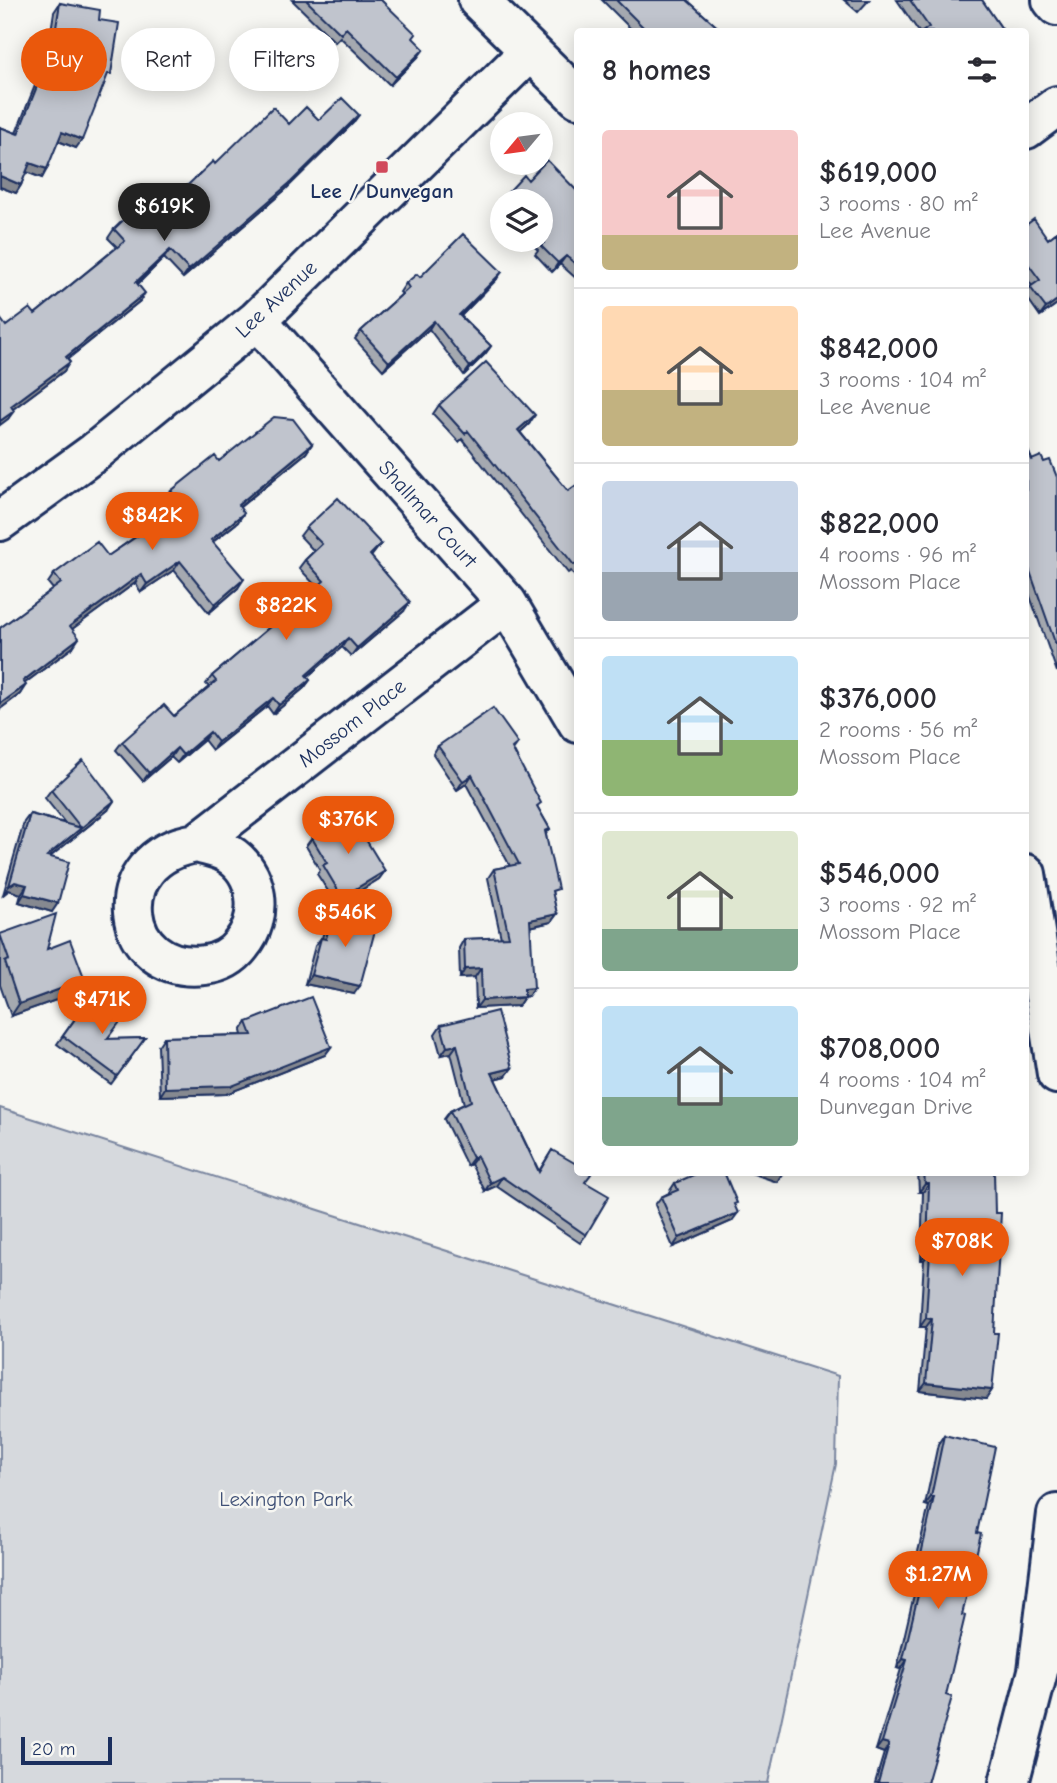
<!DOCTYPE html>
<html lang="en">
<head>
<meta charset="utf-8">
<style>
  body { margin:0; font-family:"Comic Neue",sans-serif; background:#f2f2f3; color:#2b2b33; height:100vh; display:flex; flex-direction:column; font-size:26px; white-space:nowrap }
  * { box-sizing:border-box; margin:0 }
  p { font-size:23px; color:#7c7c81 }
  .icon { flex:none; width:38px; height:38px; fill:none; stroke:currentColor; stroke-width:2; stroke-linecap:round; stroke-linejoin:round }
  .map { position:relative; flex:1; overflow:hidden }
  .drawer { position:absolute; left:574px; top:28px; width:455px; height:1148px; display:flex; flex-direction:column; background:#fff; border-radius:7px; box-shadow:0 4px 18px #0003 }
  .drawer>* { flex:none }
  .top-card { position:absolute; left:21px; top:28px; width:448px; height:63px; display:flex; gap:14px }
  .needle { width:46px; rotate:241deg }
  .tools { position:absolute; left:490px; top:112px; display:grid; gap:14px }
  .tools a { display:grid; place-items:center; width:63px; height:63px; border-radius:50%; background:#fff; box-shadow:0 4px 18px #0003; font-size:35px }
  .scale { position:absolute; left:21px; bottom:18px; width:91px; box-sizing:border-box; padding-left:7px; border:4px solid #1b2f5e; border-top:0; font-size:19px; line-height:24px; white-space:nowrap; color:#1b2f5e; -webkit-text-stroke:5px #f6f6f2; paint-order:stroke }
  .price { position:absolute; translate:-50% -60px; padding:0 16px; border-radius:24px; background:#ea580c; color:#fff; font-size:23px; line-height:46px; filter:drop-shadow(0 2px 4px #0008) }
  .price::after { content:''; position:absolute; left:50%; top:42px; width:21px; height:16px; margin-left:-10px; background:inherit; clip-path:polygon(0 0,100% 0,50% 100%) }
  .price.on { background:#222; color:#fff }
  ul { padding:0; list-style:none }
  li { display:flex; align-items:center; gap:21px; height:175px; padding:0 28px }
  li+li { border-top:2px solid #e1e1e2 }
  li span { display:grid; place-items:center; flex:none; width:196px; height:140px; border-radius:7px; color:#555 }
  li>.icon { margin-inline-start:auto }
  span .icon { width:84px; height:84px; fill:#fffc; stroke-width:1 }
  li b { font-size:30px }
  h2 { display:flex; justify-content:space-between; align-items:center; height:84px; padding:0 28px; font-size:30px }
  .tag { padding:0 24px; border-radius:32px; background:#fff; box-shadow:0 4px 18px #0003; font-size:24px; line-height:63px }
  .tag.on { background:#ea580c; color:#fff }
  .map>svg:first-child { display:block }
  .green { fill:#d6d9dd; stroke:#78849e; stroke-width:2 }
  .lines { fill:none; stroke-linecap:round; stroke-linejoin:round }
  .minor-casing { stroke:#1b2f5e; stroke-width:44 }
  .minor { stroke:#f6f6f2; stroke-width:38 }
  .wall { fill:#a5a9b0; stroke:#1b2f5e; stroke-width:2 }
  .shaded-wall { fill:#868990; stroke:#1b2f5e; stroke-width:2 }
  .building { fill:#c0c4cd; stroke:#1b2f5e; stroke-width:2 }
  .poi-dot { fill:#d1495b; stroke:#f6f6f2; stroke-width:2.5 }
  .labels { text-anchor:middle; stroke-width:5; stroke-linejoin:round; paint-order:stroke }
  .poi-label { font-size:21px; font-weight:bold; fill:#1b2f5e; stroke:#f6f6f2 }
  .street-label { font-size:21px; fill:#1b2f5e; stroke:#f6f6f2 }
  .park-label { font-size:21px; fill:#405177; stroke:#f6f6f2 }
</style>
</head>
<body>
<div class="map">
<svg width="1057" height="1783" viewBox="0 0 1057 1783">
  <rect width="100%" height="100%" fill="#f6f6f2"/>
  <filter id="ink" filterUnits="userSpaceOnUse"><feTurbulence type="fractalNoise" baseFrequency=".0143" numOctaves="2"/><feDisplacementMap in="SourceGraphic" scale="14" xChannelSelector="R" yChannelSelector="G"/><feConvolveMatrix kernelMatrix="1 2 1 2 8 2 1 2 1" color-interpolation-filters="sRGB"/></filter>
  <g filter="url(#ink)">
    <path class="green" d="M0,1108L838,1376L836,1464L768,1783H0Z"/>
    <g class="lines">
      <defs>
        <path id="minor" d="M478,0L578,98
          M1052,0L1057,6
          M1026,129L1057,106
          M257,320L507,603L578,723
          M0,521L95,452L257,320L530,51
          M197,843C206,846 219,848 227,853C260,872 264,918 241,945C232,957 220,963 205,965C119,976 102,857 197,843L507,603
          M1026,874L1057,1074
          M1009,1783L1038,1671L1057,1514"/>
      </defs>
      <use href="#minor" class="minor-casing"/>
      <use href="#minor" class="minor"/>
    </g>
    <path class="wall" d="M292,0H381L413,38L418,57L390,85L340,37L335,42Z
      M602,0H687L723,32H634Z
      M844,0H869L858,12Z
      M897,0H982L1004,32H919Z
      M60,3L99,20L105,82L76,148L58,141L42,178L26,172L21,185L16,193L0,187V127L16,133L36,83L42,74L44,75L54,12Z
      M319,120L353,123L285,190L183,278L164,258L138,284L140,301L68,359L64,371L13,409L8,419L6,326L35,314L117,247L108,238L114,229L149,215L169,203L215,164L289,124Z
      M528,180L578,192V280L560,264L552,272L535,254L538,250L527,240H541L502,201V216L495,208L501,200Z
      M1026,225L1048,239L1057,232V304L1040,316L1026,296V294L1032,286L1026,277Z
      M420,277L496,280L461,316L491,346L485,354L464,375L429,329L383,370L355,339L361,331L402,294L400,292L406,283Z
      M439,405L529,424L520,432L568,491L578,484V581L571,571L568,573L462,439L459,442L433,414Z
      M312,444L306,453L239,508L238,522L213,542L238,588L209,613L174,570L141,592L135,583L72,629L73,647L25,683L20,694L0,709V628L53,589L48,583L54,574L108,556L162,518L160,516L169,505L165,500L171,491L219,461Z
      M1026,446L1032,460L1044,462L1057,477V672L1026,585Z
      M306,528L381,544L371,557L404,611L351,656L342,647L307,677L310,680L304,688L273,714L267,706L212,750L204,740L177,763L171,757L143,781L116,750L122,742L174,716L209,687L206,684L212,676L317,587L299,568L305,560L314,551L300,536Z
      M518,743L513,750L538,808L550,829L546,834L553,897L557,914L551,922L530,927L528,996L524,997L518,1006L476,1008L475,977L460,978L459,948L464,939L501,938L488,878L494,869L510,866L466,784L457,790L433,754L438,746Z
      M51,790L108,810L50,857L52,912L19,902L21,894L9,890L3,895L24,822L30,814L65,823L45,798Z
      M312,838L385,871L379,879L337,905L317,874L320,870L306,846Z
      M333,911L354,994L305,984L315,946L321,938H322L327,920Z
      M0,934L47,949L85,980L76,993L11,1016L0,985Z
      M92,995L108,1039L145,1038L111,1084L57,1044Z
      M247,1022L331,1047L325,1055L226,1094L160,1096L158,1046L164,1037L242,1035L241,1031Z
      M441,1025L506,1076L495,1079L539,1171L552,1150L585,1182L586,1235L580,1243L496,1186L485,1191L471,1164L467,1166L444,1119L450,1111L464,1104L451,1053L441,1055L435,1034Z
      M918,1172H994V1333L992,1390L986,1399L920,1391L926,1327H920L924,1260H921L923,1192H919Z
      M675,1183L735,1206L732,1221L673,1247L655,1205L661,1197L669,1193V1192Z
      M944,1435L977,1533L962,1615L927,1783H875L884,1753L876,1750L901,1669L897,1668L916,1586L910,1585L929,1506L925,1505L938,1444Z"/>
    <path class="shaded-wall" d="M424,49L418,57L390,85L396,77Z
      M359,115L353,123L285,190L183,278L189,270Z
      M62,132L82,140L76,148L56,140Z
      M30,163L47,169L42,178L24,171Z
      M0,176L21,185L16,193L0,187Z
      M170,250L164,258L131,290L136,282Z
      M566,256L560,264L552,272L558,263Z
      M502,272L496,280L454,323L459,315Z
      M145,293L140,301L60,365L66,357Z
      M1057,300V304L1040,316L1046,308Z
      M434,321L429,329L383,370L389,362Z
      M491,346L485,354L464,375L470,367Z
      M70,362L64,371L5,415L11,406Z
      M14,411L8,419L0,425V421Z
      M535,415L529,424L513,439L518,430Z
      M312,444L306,453L231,514L238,505Z
      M244,513L238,522L205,548L211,540Z
      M180,561L174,570L141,592L147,584Z
      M141,574L135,583L64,635L70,626Z
      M244,579L238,588L209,613L215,604Z
      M410,602L404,611L351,656L357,648Z
      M79,638L73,647L17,689L23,681Z
      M348,638L342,647L300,683L306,675Z
      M310,680L304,688L273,714L279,705Z
      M26,685L20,694L0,709V704Z
      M273,698L267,706L212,750L218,742Z
      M210,732L204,740L177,763L183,755Z
      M177,748L171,757L143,781L149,773Z
      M472,775L466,784L457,790L463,781Z
      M114,801L108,810L41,864L47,856Z
      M385,871L379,879L337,905L342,897Z
      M15,882L27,885L21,894L9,890L3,895L9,886Z
      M24,894L58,903L52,912L19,902Z
      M557,914L551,922L524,928L530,920Z
      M481,968L475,977L460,978L465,969Z
      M311,975L360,986L354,994L305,984Z
      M85,980L76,993L11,1016L19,1004Z
      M534,988L528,996L518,998L524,989Z
      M524,997L518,1006L476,1008L482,1000Z
      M457,1045L451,1053L441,1055L447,1047Z
      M331,1047L325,1055L226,1094L160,1096L165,1088Z
      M512,1068L506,1076L486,1081L492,1073Z
      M477,1156L471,1164L467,1166L473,1158Z
      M748,1172H778L782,1174L777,1182Z
      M502,1177L496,1186L485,1191L490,1183Z
      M925,1184H929L923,1192H919Z
      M738,1213L732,1221L673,1247L679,1238Z
      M927,1252H930L924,1260H921Z
      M926,1318L932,1319L926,1327H920Z
      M926,1383L992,1390L986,1399L920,1391Z
      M931,1497H934L929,1506L925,1505Z
      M916,1577L922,1578L916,1586L910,1585Z
      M903,1659L907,1660L901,1669L897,1668Z
      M882,1742L889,1744L884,1753L876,1750Z"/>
    <path class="building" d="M306,0H381L416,34L413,38L424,49L396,77L346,28L341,34Z
      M616,0H687L723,32H648Z
      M910,0H982L1004,32H922L929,27Z
      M60,3L100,10L99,20L119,23L111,74H108L82,140L62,132L47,169L30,163L21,185L0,176V127L18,134L42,74L48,77Z
      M342,98L359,115L291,182L189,270L170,250L136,282L145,293L66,357L70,362L11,406L14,411L0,421V318L6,326L30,308L35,314L125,241L114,229L139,205L149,215L166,200L169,203L213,161L215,164L273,107L289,124L306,107L319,120Z
      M547,160L578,192V266L566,256L558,263L541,246L544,243L541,239V201H502L501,200L524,175L528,180Z
      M1034,219L1048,239L1057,232V300L1046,308L1030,287L1040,280L1026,261V225Z
      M463,234L502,272L459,315L491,346L470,367L434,321L389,362L361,331L409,288L406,283L417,274L420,277Z
      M486,362L535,415L518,430L568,491L578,484V563L574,565L468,431L465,434L439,405Z
      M274,417L293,419L312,444L238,505L244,513L211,540L244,579L215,604L180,561L147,584L141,574L70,626L79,638L23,681L26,685L0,704V628L61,583L54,574L97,542L108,556L171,513L166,507L177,498L171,491L215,456L219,461Z
      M1026,446L1032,460L1041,456L1044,462L1050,460L1057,477V648L1026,560Z
      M338,498L381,544L370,555L410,602L357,648L348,638L306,675L310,680L279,705L273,698L218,742L210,732L183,755L177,748L149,773L122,742L164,705L174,716L216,681L212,676L324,581L305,560L322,544L306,528Z
      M493,708L518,743L512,748L541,803L537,806L550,829L545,831L558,889L552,891L557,914L530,920L534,988L524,989V997L482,1000L481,968L465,969L464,939L509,937L494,869L519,864L472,775L463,781L438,746Z
      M83,760L114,801L47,856L69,862L58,903L24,894L27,885L15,882L9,886L30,814L81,828L51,790Z
      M351,815L385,871L342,897L323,865L327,863L312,838Z
      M333,911L377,923L360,986L311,975L321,938L326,939Z
      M56,914L47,949L70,940L85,980L19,1004L5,962L9,960L0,934Z
      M92,995L123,1018L107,1039L145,1038L117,1076L63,1036Z
      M311,997L331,1047L232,1086L165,1088L164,1037L252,1035L247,1022Z
      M497,1011L512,1068L492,1073L539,1172L552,1150L578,1165V1172H589L591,1174L585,1182L609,1196L586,1235L502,1177L490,1183L477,1156L473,1158L450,1111L471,1101L457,1045L447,1047L441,1025Z
      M700,1172H724L737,1203L734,1204L738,1213L679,1238L661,1197L678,1190L675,1183Z
      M924,1172H994L995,1213H1001L994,1333H998L992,1390L926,1383L932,1319L926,1318L930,1252H927L929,1184H925Z
      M944,1435L995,1447L977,1533L981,1534L962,1615L965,1616L946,1695L952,1697L927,1783H878L889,1744L882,1742L907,1660L903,1659L922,1578L916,1577L934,1497H931Z"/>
  </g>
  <rect class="poi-dot" x="375" y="160" width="14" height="14" rx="3.5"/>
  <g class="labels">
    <g class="poi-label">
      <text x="382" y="198">Lee / Dunvegan</text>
    </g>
    <g class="street-label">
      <text transform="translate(276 299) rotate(-43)" y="7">Lee Avenue</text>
      <text transform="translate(428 514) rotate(48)" y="7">Shallmar Court</text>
      <text transform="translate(352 723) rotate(-38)" y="7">Mossom Place</text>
    </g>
    <g class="park-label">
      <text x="286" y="1506">Lexington Park</text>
    </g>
  </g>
</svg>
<div class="tools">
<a><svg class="needle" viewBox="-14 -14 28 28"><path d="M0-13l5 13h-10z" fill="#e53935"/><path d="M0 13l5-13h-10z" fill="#7c7c81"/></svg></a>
<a><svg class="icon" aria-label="layers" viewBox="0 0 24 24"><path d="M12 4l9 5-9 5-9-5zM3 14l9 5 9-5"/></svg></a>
</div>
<div class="scale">20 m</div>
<b class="price on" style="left:164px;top:243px">$619K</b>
<b class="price" style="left:152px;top:552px">$842K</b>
<b class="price" style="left:286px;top:642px">$822K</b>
<b class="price" style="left:348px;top:856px">$376K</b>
<b class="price" style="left:345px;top:949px">$546K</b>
<b class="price" style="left:102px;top:1036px">$471K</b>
<b class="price" style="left:962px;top:1278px">$708K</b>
<b class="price" style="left:938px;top:1611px">$1.27M</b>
<div class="top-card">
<a class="tag on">Buy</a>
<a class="tag">Rent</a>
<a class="tag">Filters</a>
</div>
<section class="drawer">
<h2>8 homes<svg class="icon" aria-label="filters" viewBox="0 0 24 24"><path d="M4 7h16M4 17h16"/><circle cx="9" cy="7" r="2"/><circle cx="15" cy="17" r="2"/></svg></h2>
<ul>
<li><span style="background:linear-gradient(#f6c9c9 75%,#c2b280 0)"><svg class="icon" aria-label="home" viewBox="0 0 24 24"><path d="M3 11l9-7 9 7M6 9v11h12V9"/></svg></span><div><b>$619,000</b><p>3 rooms · 80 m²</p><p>Lee Avenue</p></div></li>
<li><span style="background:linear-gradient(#ffd9b3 60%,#c2b280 0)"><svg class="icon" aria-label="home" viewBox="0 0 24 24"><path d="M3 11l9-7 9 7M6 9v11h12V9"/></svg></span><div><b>$842,000</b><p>3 rooms · 104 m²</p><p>Lee Avenue</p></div></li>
<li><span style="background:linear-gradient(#c9d6e8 65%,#9aa5b1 0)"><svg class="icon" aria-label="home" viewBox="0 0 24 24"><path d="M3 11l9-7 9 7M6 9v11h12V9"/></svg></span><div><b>$822,000</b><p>4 rooms · 96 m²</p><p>Mossom Place</p></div></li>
<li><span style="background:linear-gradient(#bfe0f5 60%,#8fb573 0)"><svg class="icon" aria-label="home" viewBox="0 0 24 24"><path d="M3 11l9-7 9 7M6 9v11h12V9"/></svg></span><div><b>$376,000</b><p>2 rooms · 56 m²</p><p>Mossom Place</p></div></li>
<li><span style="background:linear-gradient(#dfe7d0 70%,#7fa58c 0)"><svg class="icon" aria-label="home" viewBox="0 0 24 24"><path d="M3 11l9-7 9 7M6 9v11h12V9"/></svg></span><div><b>$546,000</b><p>3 rooms · 92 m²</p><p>Mossom Place</p></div></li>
<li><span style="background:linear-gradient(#bfe0f5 65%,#7fa58c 0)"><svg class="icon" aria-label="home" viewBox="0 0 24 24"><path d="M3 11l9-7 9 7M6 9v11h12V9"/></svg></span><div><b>$708,000</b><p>4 rooms · 104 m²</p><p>Dunvegan Drive</p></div></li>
</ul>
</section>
</div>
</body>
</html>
